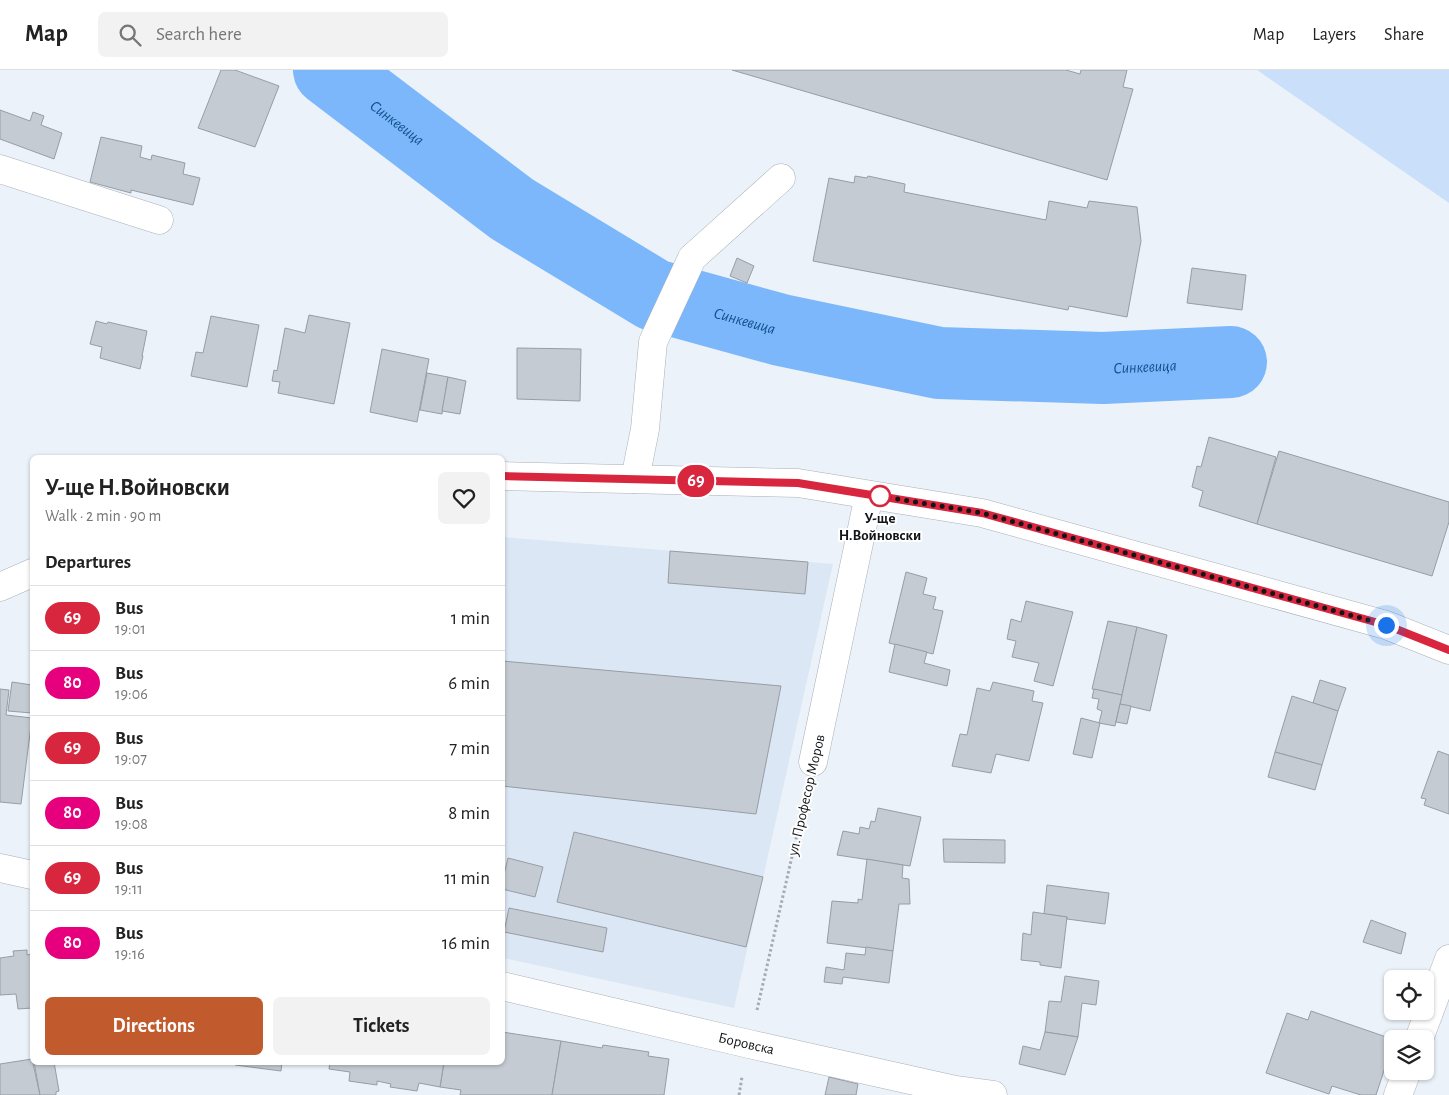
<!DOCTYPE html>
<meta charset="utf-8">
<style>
body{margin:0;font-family:"Alegreya Sans",sans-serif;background:#f2f2f2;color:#222;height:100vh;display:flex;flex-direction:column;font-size:19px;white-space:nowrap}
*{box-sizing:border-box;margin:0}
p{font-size:16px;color:#767676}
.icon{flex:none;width:28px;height:28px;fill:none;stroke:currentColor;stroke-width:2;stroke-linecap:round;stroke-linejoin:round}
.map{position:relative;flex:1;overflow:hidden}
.sheet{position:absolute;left:30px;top:385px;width:475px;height:610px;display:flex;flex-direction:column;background:#fff;border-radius:8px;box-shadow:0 1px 4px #0004}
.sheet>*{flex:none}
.badge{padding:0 10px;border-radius:16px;font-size:18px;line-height:32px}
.tools{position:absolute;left:1384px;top:900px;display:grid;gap:10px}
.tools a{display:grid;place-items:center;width:50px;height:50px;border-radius:8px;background:#fff;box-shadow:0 1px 4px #0004;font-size:25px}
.you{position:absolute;width:25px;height:25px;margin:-12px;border:4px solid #fff;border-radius:50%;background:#1a73e8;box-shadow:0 0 0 8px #1a73e833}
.map>.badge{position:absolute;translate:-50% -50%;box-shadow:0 0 0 2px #fff}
h2{padding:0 15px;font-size:19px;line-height:45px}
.round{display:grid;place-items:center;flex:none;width:52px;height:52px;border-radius:8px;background:#f2f2f2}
.overview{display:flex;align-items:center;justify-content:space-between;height:85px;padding:0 15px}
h1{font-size:24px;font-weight:700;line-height:38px}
.action{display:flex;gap:10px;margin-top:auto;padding:10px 15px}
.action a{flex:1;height:58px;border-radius:8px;background:#c15a2d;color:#fff;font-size:20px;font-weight:700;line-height:58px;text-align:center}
.action a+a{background:#f2f2f2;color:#222}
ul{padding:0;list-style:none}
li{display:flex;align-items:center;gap:15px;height:65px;padding:0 15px;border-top:1px solid #e0e0e0}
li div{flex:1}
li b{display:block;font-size:19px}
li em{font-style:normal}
li .badge{min-width:55px;font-weight:700;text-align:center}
header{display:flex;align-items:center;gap:30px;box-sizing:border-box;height:70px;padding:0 25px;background:#fff;border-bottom:1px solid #e0e0e0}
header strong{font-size:24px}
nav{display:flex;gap:28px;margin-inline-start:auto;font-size:18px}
.search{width:350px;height:45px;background:#f2f2f2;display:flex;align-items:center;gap:12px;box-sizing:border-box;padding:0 18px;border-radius:8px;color:#767676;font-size:19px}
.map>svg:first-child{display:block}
.built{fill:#dce7f5}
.green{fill:#cae0fa}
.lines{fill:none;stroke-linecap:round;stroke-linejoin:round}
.river{stroke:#7bb7fa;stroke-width:72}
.building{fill:#c5cbd2;stroke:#979da4}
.minor-casing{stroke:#aab0b7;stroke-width:29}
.path{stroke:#a5abb0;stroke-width:3;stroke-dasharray:2.5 2.5;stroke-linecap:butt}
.minor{stroke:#fff;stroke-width:28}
.line-casing{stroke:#fff;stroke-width:11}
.line{stroke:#d7263d;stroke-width:8}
.walk{stroke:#131518;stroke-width:5;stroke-dasharray:0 9}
.stop-dot{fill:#fff;stroke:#d7263d;stroke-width:2.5}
.labels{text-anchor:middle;stroke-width:4;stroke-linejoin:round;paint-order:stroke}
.stop-label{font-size:15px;font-weight:bold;fill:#131518;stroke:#fff}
.street-label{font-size:15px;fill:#131518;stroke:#fff}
.water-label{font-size:16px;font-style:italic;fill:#12508c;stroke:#fff}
</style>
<header>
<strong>Map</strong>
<div class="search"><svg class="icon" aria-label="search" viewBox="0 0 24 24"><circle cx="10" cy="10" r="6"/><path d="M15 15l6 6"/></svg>Search here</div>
<nav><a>Map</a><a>Layers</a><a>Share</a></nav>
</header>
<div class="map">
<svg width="1449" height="1025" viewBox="0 0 1449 1025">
<rect width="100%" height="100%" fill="#ebf2f9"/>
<!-- built -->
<path class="built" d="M502,467L833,494L734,938L503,888Z"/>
<!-- green -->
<path class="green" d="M1257,0H1449V133Z"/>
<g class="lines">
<!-- river -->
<path class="river" id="s1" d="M329,0L512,139L654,225L781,260L939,293L1103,298L1231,292"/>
</g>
<!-- building -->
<g class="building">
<path d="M221,0H235L279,16L255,77L198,58Z"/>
<path d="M732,0H1066L1080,4L1081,0H1127L1123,17L1133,19L1107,110Z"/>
<path d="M0,40L30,51L33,42L44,46L41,55L62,63L54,89L0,69Z"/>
<path d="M101,67L142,76L140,87L151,90L152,85L185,93L183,104L200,108L193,135L131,120V123L90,112Z"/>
<path d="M855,106L867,108L868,106L905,114L904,122L1046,150L1049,131L1087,138L1089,131L1137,137L1141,171L1127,247L1069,236L1068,240L813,191L829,108L854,113Z"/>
<path d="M737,188L754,196L747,213L730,206Z"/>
<path d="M1192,198L1246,205L1242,240L1187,233Z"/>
<path d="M309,245L350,253L334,334L278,323L280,312L272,311L274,300L277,301L285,258L305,263Z"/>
<path d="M211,246L259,255L247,317L191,306L196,282L203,283Z"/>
<path d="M96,251L107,254L108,252L147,261L142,286H143L140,299L100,288L102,277L90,274Z"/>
<path d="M517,278L581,279L580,331L517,329Z"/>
<path d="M382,279L429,289L417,352L370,342Z"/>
<path d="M427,303L448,307L442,344L420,340Z"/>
<path d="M448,307L466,311L460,344L442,341Z"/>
<path d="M1209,367L1276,387L1257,454L1199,436L1203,421L1192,417L1197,396L1201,397Z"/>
<path d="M1279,381L1449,432V452L1432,506L1257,454Z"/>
<path d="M670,481L808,492L805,524L668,513Z"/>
<path d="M906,502L927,508L923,524L936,527L933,539L943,541L933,584L889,573Z"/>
<path d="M1026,531L1073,542L1053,616L1034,611L1039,593L1012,587L1016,571L1007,569L1011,549L1021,552Z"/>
<path d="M1108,551L1137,557L1122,625L1092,619Z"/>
<path d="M1137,557L1167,565L1150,641L1120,634Z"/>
<path d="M895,574L927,582L924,593L950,600L947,616L889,602Z"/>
<path d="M502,591L781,616L756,744L502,716Z"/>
<path d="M1320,610L1346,618L1338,641L1313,633Z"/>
<path d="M12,612L32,615V643L8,641Z"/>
<path d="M993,612L1034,621L1032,631L1043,633L1029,691L996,684L991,703L952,696L960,664L967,665L977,618L990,621Z"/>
<path d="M0,619L9,620L6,645L32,648L21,734L0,732Z"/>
<path d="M1094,619L1122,625L1115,656L1099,653L1102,641L1097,639L1099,629L1092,628Z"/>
<path d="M1292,626L1338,641L1322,695L1275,682Z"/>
<path d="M1120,634L1131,636L1127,654L1116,652Z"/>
<path d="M1081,648L1100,653L1092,688L1073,684Z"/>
<path d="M1438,681L1449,685V744L1424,735L1426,729L1421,728Z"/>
<path d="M1275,682L1322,695L1315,720L1268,707Z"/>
<path d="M878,738L921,747L910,796L837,785L843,761L859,764L860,757L869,759L871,751L875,752Z"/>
<path d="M574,762L763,807L746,877L557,832Z"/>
<path d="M943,769L1005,770V793L944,792Z"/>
<path d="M508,788L543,797L535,827L502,819V812Z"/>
<path d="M867,789L903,795L902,808L909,809L910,834H899L893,881L827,873L832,831L858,833V829L862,830Z"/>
<path d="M1047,815L1109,823L1105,854L1067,849V847L1044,844Z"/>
<path d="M509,838L607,858L603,882L504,862Z"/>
<path d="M1033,842L1067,847L1061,898L1040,895V892L1021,890L1023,863L1031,865Z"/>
<path d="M1371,850L1406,863L1401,884L1363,872Z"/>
<path d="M866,877L893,881L889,913L843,907L842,914L824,912L826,897L844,900L846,883L865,885Z"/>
<path d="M27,880V885L32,884V938L18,939L16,924L0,925V888L14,886L13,881Z"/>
<path d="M1065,906L1099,911L1096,935L1082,933L1078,967L1045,962L1049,931L1061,932Z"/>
<path d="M1311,941L1392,969V976L1376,1025H1361L1332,1016L1329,1024L1266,1003L1287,943L1308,950Z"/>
<path d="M502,962L561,971L552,1025H460L461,1020L440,1017L444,992H502Z"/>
<path d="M1045,962L1078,967L1065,1005L1019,994L1023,976L1040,980Z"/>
<path d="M561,971L602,978L603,975L649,982L648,986L669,989L664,1025H552Z"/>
<path d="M32,989L40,1025H0V994Z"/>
<path d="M34,992H54L59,1021L56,1022V1025H40Z"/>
<path d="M235,992H282L281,1001L235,995Z"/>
<path d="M330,992H444L440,1017L419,1013L417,1021L390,1017L391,1014L377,1011V1015L349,1011L350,1002L329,999Z"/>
<path d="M829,1007L858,1014L856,1025H825Z"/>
</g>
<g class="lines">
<defs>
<g id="minor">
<path d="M0,99L159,150"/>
<path d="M502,406L798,413L982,443L1386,555L1449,580"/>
<path d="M635,409L645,359L653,272L692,188L781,108"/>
<path d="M0,517L32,503"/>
<path d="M813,692L869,425"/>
<path d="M0,798L32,805"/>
<path id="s2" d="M502,916L749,974L955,1020L993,1025"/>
<path d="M1419,969L1449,889"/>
<path d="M1398,1025L1407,1001"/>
</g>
</defs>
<!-- minor casing -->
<use href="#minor" class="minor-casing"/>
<!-- path -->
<g class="path">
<path d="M757,940L806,725"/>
<path d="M739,1025L742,1007"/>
</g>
<!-- minor -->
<use href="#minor" class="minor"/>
</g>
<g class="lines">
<defs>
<path id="line" d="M502,406L798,413L982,443L1386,555L1449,580"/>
</defs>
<!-- line casing -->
<use href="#line" class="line-casing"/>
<!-- line -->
<use href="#line" class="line"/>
<!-- walk -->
<path class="walk" d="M880,426L982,443L1386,555"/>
</g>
<!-- markers -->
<circle class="stop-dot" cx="880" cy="426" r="10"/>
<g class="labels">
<!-- stop labels -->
<g class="stop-label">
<text x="880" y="453">У-ще<tspan x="880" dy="17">Н.Войновски</tspan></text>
</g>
<!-- street labels -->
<g class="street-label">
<text transform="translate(806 725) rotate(-77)" y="5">ул. Професор Моров</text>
<text dy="5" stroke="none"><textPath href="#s2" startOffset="251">Боровска</textPath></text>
</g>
<!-- water labels -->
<g class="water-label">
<text dy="6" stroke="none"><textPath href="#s1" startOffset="86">Синкевица</textPath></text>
<text dy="6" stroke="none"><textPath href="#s1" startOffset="490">Синкевица</textPath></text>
<text dy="6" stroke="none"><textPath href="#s1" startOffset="895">Синкевица</textPath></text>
</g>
</g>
</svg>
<div class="tools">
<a><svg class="icon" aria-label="locate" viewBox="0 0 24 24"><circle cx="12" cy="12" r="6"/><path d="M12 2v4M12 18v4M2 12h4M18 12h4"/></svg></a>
<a><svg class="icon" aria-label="layers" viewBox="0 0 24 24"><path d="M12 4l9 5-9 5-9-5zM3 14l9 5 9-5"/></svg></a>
</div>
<div class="you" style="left:1386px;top:555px"></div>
<b class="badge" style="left:696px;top:411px;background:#d7263d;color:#fff">69</b>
<section class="sheet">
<div class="overview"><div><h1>У-ще Н.Войновски</h1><p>Walk · 2 min · 90 m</p></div><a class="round"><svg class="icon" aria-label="heart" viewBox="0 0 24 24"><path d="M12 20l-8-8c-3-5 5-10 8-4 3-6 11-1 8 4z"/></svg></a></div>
<h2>Departures</h2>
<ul>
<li><span class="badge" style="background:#d7263d;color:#fff">69</span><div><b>Bus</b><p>19:01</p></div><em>1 min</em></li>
<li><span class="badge" style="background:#e6007e;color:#fff">80</span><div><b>Bus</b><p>19:06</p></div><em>6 min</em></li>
<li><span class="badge" style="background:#d7263d;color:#fff">69</span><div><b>Bus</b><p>19:07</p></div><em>7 min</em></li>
<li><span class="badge" style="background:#e6007e;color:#fff">80</span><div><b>Bus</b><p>19:08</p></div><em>8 min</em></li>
<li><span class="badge" style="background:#d7263d;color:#fff">69</span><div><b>Bus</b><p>19:11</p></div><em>11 min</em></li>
<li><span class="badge" style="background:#e6007e;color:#fff">80</span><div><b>Bus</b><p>19:16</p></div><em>16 min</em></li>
</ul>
<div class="action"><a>Directions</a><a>Tickets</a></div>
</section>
</div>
